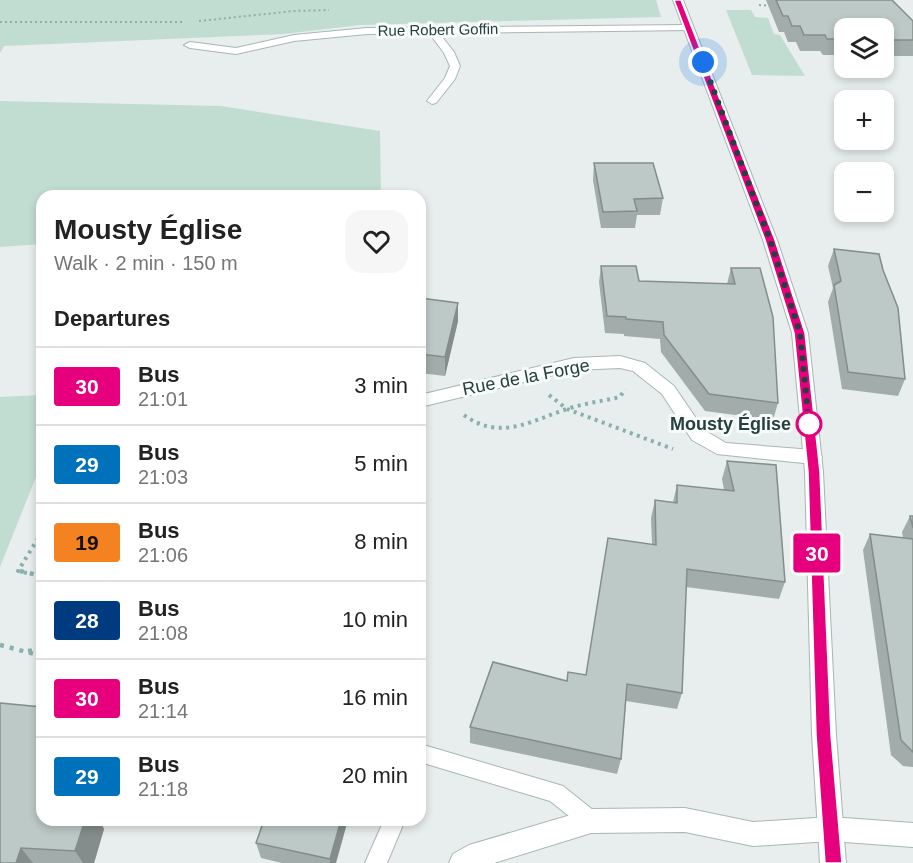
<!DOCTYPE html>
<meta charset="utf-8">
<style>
body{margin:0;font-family:Arial,sans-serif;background:#f6f6f6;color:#222;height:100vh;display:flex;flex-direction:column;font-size:22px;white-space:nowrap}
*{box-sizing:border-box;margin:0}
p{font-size:20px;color:#767676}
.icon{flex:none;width:33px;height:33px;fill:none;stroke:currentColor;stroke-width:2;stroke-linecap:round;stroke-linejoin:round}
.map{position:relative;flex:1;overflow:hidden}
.panel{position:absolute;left:36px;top:190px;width:390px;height:636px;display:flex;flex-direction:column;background:#fff;border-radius:18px;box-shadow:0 3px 9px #0003}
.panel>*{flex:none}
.badge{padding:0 12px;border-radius:4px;font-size:21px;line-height:39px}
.buttons{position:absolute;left:834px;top:18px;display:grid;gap:12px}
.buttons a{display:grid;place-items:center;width:60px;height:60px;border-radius:12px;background:#fff;box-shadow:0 3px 9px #0003;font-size:30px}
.you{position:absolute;width:30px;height:30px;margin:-15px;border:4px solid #fff;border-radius:50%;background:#1a73e8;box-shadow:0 0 0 9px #1a73e833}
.map>.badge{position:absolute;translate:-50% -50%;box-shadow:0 0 0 3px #fff}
h2{padding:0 18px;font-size:22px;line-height:54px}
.round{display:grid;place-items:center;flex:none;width:63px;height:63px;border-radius:18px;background:#f6f6f6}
.head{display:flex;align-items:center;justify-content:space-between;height:102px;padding:0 18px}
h1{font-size:28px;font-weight:600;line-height:45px}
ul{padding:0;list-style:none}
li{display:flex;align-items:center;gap:18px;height:78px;padding:0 18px;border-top:2px solid #e0e0e0}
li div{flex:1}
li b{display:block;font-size:22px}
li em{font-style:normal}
li .badge{min-width:66px;font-weight:700;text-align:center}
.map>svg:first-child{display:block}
.green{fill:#c1ddd1}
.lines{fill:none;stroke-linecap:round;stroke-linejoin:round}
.service-casing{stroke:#a9b6b5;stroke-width:2}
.minor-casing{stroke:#a9b6b5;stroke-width:2}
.tertiary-casing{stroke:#a9b6b5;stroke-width:2}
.secondary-casing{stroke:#a3b6b5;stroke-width:2}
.path-far2{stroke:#89afaf;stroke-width:2;stroke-dasharray:2 3;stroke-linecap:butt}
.path-far1{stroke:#89afaf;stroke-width:4;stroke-dasharray:3 4.5;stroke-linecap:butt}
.path{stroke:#89afaf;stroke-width:4.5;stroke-dasharray:4 6;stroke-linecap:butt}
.service{fill:#fff;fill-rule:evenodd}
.minor{fill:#fff;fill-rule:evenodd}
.tertiary{fill:#fff;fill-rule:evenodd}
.secondary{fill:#fff;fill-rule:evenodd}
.wall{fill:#a2adab}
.shaded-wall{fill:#848d8b}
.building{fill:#bcc9c7;stroke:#848d8b;stroke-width:1.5}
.line{fill:#e6007e;stroke:#fff;stroke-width:1.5}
.walk{stroke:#263f3f;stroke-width:6;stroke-dasharray:0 10.8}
.stop-dot{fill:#fff;stroke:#e6007e;stroke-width:3}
.labels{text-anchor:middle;stroke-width:6;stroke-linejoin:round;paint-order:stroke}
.far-street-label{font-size:15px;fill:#263f3f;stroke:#f7fbfa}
.street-label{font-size:18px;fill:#263f3f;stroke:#f7fbfa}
.stop-label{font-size:18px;font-weight:bold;fill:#263f3f;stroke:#f7fbfa;text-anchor:end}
</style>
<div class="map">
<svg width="913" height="863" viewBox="0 0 913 863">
<rect width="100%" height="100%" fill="#e7eeed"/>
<!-- green -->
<g class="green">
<path d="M0,0H656L661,17L360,25L284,34L4,46L0,53Z"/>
<path d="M726,10H751L755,17L768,18L774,34L780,35L805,76L752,75Z"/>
<path d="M0,101L221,106L380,131L381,196H42V244L0,247Z"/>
<path d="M42,395V462L0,567V397Z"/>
</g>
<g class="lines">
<defs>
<g id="service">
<path d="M429,28H435L454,52L460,66L455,79L436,103L432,104L427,101L445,78L450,66L444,53L427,30Z"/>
<path d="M420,744L563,786L598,814L601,821L598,828L591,831L584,828L550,801L420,762Z"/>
<path d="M384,820H405L387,863H365Z"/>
</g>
<g id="minor">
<path d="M688,25L692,26V30L367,34L294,41L236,54L190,48L184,45L190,42L236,48L294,35L367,28Z"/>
<path d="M620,356L645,363L674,386L704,430L726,443L813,450L820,452L822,457L820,462L813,464L717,454L692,440L662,394L633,371L620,368L574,370L420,407V395L574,358Z"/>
</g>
<path id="tertiary" d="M685,808L753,822L831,817L913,823V847L831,841L753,846L685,832L591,833L494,863H449L453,854L469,845L591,809Z"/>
<path id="secondary" d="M673,0H683L777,240L808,333L823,472L836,735L846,863H820L812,735L805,472L792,333L763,240Z"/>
</defs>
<!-- service casing -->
<use href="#service" class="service-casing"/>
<!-- minor casing -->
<use href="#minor" class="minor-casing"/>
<!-- tertiary casing -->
<use href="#tertiary" class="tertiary-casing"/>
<!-- secondary casing -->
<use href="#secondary" class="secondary-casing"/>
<!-- path-far2 -->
<g class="path-far2">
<path d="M759,5L773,6"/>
<path d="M199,21L294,11L329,10"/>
<path d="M0,22H185"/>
</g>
<!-- path-far1 -->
<g class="path-far1">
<path d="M549,395L567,409L673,449"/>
<path d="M464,415C501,442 532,420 570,408C586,403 603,401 620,397L625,389"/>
<path d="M27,573L18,571L42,532"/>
</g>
<!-- path -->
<g class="path">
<path d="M20,571L42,576"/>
<path d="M0,645L42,656"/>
<path d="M28,651L42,649"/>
</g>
<!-- service -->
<use href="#service" class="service"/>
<!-- minor -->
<use href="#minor" class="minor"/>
<!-- tertiary -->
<use href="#tertiary" class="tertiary"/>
<!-- secondary -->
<use href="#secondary" class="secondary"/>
</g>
<!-- wall -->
<g class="wall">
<path d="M766,0H892L913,21V56H884V28H844V55H823L820,51H800L796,42H788L784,32H779Z"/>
<path d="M594,163L663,198L660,215H637L635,228H601L593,180Z"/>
<path d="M834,249L905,379L898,396L842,389L828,302L833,288L828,266Z"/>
<path d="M601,266L639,281L727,284L731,268L778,403L773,420L705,411L661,352L660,339L624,336V334L605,333L599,282Z"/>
<path d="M420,298L458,321L445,376L420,373Z"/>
<path d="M727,461L785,582L779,599L686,587L682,693L677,709L626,701L621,759L617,774L470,743V727L567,681L586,674L652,544L651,518L655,500L673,502L677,485L724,490L722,479Z"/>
<path d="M910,516H913V767L903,766L891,755L863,550L870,534L903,538L902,532Z"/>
<path d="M42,820H99L104,829L94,863H0Z"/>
<path d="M264,820L336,863H282L261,858L256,843Z"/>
</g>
<!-- shaded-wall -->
<g class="shaded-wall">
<path d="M458,303V321L445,376V357Z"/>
<path d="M85,820H99L104,829L94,863H83L75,851Z"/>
<path d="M341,820H348L336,863H330V859Z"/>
<path d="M21,848L33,863H16Z"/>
</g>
<!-- building -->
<g class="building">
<path d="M776,0H892L913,21V40H884V28H844V39H827L825,35H804L800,26H792L788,16H783Z"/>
<path d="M594,163H653L663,198L634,199L637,211L603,212Z"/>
<path d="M834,249L879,254L883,270L898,308L905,379L848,372L834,285L841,281Z"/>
<path d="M601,266H636L639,281L735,284L731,268H760L773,317L778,403L709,394L664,335L663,322L626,319V317L607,316Z"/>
<path d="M420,298L458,303L445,357L420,354Z"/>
<path d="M727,461L776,465L785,582L687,569L682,693L627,684L621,759L470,727L493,662L567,681L568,672L586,675L608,538L656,545L655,500L677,503V485L734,491Z"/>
<path d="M910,516H913V528Z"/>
<path d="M870,534L913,539V752L901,740Z"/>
<path d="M0,703L42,707V820H85L75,851L21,848L16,863H0Z"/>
<path d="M264,820H341L330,859L256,843Z"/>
</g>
<!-- line -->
<path class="line" d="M674,0H681L775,240L805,333L820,472L831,735L842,863H825L816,735L808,472L794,333L765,240Z"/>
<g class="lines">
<!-- walk -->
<path class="walk" d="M703,62L770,240L800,333L810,434L809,424"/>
</g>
<!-- markers -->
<circle class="stop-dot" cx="809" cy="424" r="12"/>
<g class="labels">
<!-- far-street labels -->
<g class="far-street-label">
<text transform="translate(438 30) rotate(-1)" y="5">Rue Robert Goffin</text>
</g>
<!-- street labels -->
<g class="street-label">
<text transform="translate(526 377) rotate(-11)" y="6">Rue de la Forge</text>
</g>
<!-- stop labels -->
<g class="stop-label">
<text x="791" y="430">Mousty Église</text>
</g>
</g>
</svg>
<div class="buttons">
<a><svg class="icon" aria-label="layers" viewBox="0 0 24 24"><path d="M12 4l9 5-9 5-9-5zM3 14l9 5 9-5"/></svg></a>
<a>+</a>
<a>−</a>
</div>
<div class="you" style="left:703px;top:62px"></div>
<b class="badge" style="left:817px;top:553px;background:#e6007e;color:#fff">30</b>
<section class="panel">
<div class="head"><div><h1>Mousty Église</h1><p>Walk · 2 min · 150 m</p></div><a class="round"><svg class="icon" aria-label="heart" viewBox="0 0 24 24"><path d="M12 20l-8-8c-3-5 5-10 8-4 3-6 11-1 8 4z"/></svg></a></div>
<h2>Departures</h2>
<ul>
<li><span class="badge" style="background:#e6007e;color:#fff">30</span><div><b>Bus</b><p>21:01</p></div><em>3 min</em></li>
<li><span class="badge" style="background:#0072bc;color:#fff">29</span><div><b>Bus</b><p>21:03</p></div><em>5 min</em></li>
<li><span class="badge" style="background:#f58220;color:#111">19</span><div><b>Bus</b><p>21:06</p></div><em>8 min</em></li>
<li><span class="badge" style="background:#003b80;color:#fff">28</span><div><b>Bus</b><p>21:08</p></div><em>10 min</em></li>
<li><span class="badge" style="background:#e6007e;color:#fff">30</span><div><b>Bus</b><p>21:14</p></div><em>16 min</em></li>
<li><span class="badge" style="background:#0072bc;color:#fff">29</span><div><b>Bus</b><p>21:18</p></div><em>20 min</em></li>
</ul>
</section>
</div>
